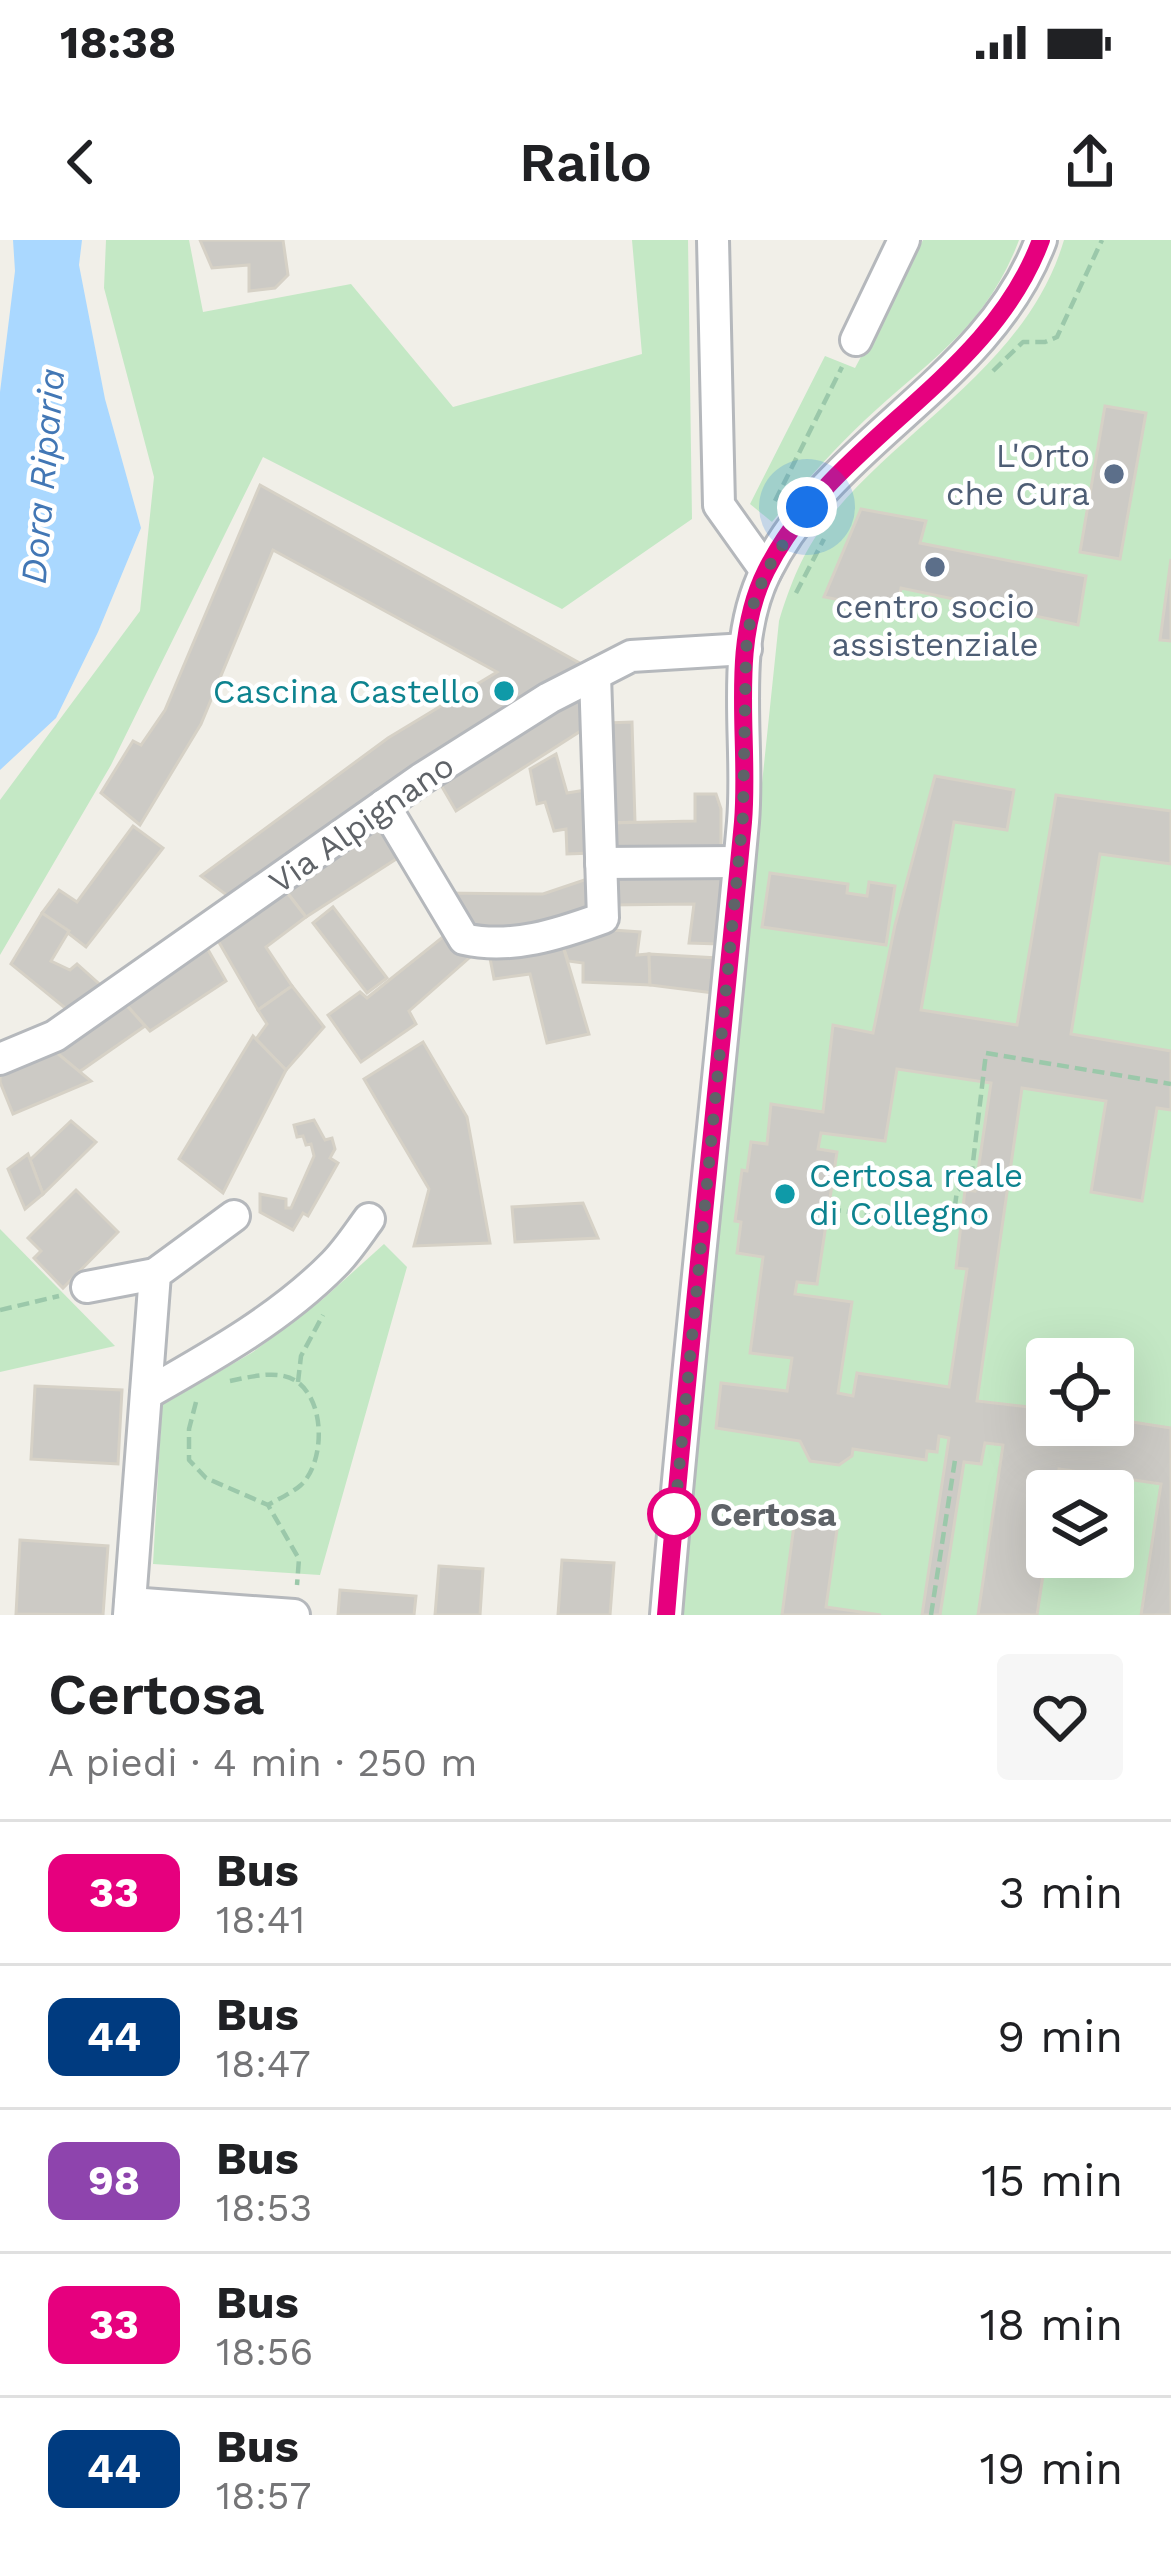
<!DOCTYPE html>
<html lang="it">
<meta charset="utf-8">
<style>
body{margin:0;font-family:"Work Sans",sans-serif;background:#f6f6f6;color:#202124;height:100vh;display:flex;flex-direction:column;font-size:45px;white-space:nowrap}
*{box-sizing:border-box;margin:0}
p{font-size:39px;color:#757577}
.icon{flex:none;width:66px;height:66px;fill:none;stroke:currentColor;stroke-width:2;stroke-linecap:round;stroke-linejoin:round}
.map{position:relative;height:1375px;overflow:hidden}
.details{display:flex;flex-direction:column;background:#fff;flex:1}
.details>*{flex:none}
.badge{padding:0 24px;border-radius:18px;font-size:42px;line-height:78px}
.tools{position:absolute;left:1026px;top:1098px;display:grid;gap:24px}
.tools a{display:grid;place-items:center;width:108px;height:108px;border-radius:12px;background:#fff;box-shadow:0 12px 48px #0002;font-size:60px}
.you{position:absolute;width:60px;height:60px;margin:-30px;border:9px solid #fff;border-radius:50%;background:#1a73e8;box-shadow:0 0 0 18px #1a73e833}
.map>.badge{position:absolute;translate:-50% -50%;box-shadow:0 0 0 6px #fff}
.round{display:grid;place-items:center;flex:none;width:126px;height:126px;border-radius:12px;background:#f6f6f6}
.summary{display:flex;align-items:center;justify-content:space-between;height:204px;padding:0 48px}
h1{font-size:57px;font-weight:600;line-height:90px}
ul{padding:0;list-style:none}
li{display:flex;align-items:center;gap:36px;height:144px;padding:0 48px;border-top:3px solid #e0e0e0}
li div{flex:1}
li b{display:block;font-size:45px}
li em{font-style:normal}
li .badge{min-width:132px;font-weight:700;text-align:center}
.status{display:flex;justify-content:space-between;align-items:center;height:84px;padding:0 60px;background:#fff;direction:ltr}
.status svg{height:33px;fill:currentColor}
header{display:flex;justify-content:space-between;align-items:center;height:156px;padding:0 48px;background:#fff;font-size:54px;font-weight:600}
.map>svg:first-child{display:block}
.green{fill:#c4e8c5;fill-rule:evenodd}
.water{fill:#aad8ff}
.building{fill:#cccac5;stroke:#d6d1c6;stroke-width:3;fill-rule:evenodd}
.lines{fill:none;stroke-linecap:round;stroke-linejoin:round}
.minor-casing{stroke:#b5b8bc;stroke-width:36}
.path{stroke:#9bc8aa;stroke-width:4.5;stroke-dasharray:12 6;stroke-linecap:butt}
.minor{stroke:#fff;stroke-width:30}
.line-casing{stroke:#fff;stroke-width:27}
.line{stroke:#e6007e;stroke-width:18}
.walk{stroke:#5f6368;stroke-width:12;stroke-dasharray:0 21.6}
.service-dot{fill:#5c6f8a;stroke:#fff;stroke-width:4.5}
.culture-dot{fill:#0f9aa8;stroke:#fff;stroke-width:4.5}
.stop-dot{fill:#fff;stroke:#e6007e;stroke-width:6}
.labels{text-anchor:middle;stroke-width:9;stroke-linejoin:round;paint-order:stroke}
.service-label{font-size:33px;fill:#4e5e75;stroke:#fff;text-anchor:end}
.culture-label{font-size:33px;fill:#0d838f;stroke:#fff;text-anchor:end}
.street-label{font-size:33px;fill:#5f6368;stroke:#fff}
.stop-label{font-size:33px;font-weight:bold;fill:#5f6368;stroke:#fff;text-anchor:start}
.water-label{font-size:36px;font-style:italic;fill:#4277b5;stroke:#fff}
</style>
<div class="status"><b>18:38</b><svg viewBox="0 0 49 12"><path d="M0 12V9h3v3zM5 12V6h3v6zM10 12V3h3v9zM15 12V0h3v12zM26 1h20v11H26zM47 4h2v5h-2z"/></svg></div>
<header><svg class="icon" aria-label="back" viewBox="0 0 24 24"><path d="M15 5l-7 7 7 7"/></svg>Railo<svg class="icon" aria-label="share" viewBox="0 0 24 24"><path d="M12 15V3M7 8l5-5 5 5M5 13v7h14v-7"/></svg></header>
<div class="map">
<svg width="1171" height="1375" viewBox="0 0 1171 1375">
<rect width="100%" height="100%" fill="#f1efe8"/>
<!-- green -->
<g class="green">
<path d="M106,0H189L203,72L351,44L453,167L642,114L632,0H688L692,279L562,369L263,217L111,525L0,715V560L140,371L154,237L104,48Z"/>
<path d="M923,0H1019C986,88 929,120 865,180C832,211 801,247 772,282L750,264L825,116L855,128Z"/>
<path d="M1064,0H1171V1375H682L727,878L779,381C790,345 803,311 827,281C903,185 1027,125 1064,0ZM1047,1119H1113V1185H1047ZM1047,1251H1113V1317H1047Z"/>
<path d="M0,989L115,1106L0,1132Z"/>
<path d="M384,1004L407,1027L320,1335L153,1324L162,1165L253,1112L323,1059Z"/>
</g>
<!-- water -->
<path class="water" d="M13,0H82L79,25L105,159L141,288L98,392L56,478L0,530V152L15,31Z"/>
<!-- building -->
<g class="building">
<path d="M200,0H283L288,35L275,48L249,51V25L212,28Z"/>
<path d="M1105,166L1146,173L1120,319L1080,312Z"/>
<path d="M260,245L583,425L236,662L201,636L388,498L497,432L273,310L201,484L140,585L101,553L133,501L141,505L165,470Z"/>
<path d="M861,269L926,281L920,303L1086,336L1078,385L901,348L897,371L824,357Z"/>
<path d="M1171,319V401L1160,400Z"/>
<path d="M579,450L590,485L456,571L438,540Z"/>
<path d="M632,482L635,582L610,583L607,483Z"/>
<path d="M556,514L567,553L592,549L593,613L567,614L566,589L554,591L545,562L537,564L530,529Z"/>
<path d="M935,536L1014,550L1007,590L954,582L921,770L1017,785L1056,555L1171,571V624L1100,614L1071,794L1171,811V870L1157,868L1142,961L1091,952L1106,861L1022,848L977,1161L1047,1169V1185H1113V1179L1171,1188V1375H1141L1161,1244L1059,1229L1056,1251H1047V1309L1037,1375H978L1003,1205L985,1203L981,1224L964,1222L940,1375H922L949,1198L939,1196L937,1212L927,1211L926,1220L853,1209L852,1216L839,1225L810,1221L800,1201L716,1188L721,1143L787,1151L792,1118L750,1113L763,1017L737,1013L741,982L735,981L742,930L747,931L751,902L767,904L771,864L823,872L833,785L873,793L895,685ZM897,829L991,843L975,951L965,950L956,1028L967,1029L949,1147L857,1133L853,1156L838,1153L852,1062L795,1054L797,1042L817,1044L837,912L818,909L821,893L885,901Z"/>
<path d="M695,554H716L721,569V606L709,617H611L610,583L695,581Z"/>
<path d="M380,576L404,614L306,677L282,646Z"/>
<path d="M133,586L163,608L86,707L42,673L59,650L77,662Z"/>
<path d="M607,629H723L719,704L689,703L694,664L608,665Z"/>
<path d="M770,633L848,644L847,653L867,656L869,642L895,646L886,705L762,687Z"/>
<path d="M593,637L594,673L513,696L467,691L443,653L543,654Z"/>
<path d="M282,646L306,677L266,707L292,746L258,770L213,692Z"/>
<path d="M333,667L387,738L367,753L313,683Z"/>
<path d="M42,673L69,691L51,721L70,730L77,724L106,750L70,772L11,724Z"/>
<path d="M599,689L640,692L637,715L649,714L650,745L583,742V723L568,721L562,703Z"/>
<path d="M449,692L470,717L409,771L416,784L361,822L328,775L360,752L367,758Z"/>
<path d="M203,701L226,741L150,791L121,759Z"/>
<path d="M562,703L589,794L547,803L530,734L494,739L489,713Z"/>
<path d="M649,714L717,718L714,753L650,745Z"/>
<path d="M292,746L324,787L286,830L256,799L267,784L258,770Z"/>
<path d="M121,759L145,786L79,832L51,808Z"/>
<path d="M253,796L286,830L223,953L179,919Z"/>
<path d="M423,802L467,877L490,1003L414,1006L429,949L364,839Z"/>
<path d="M51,808L91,841L13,874L0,842V829Z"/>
<path d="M314,880L325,900L332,898L335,909L330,918L338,923L308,976L303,973L293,990L260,972V954L286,959V968H291L314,916L311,904L306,905L303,896L297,897L294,885Z"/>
<path d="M71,881L96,902L43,954L30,920Z"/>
<path d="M28,914L43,954L25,969L8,929Z"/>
<path d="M76,950L118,992L63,1048L34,1018L41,1011L28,998Z"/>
<path d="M583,963L598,998L515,1002L512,967Z"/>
<path d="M35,1146L122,1150L118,1224L31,1219Z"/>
<path d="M795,1278L838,1283L826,1367L881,1375H782Z"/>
<path d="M20,1300L108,1306L103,1375L16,1374Z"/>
<path d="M562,1320L614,1323L610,1375H558Z"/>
<path d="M439,1326L483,1329L480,1375H435Z"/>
<path d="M340,1350L416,1356L414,1375H338Z"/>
</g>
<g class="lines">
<defs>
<g id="minor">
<path d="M713,0L719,265L766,331"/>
<path d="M856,100L904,0"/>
<path d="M384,565L464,699C511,710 559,694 603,678L595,435"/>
<path d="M601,623L738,622"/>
<path d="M0,819L55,796L421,539L549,458L631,416L746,409"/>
<path d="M87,1047L155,1034"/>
<path d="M146,1154C211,1117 281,1078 334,1024C347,1011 358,994 369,979"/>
<path d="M130,1363L294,1375"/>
<path d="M129,1375L155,1034L234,976"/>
<path d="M666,1375C688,1110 719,846 743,582C750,501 728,406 766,331C832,199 989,141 1041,0"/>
</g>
</defs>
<!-- minor casing -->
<use href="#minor" class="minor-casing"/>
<!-- path -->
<g class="path">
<path d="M993,131L1023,102H1045L1057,97L1102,0"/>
<path d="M775,261L842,127"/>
<path d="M796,353L824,299"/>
<path d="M829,969L952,987L957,951L971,939L986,813L1171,844"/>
<path d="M0,1070L59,1056"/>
<path d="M230,1141C250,1137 278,1129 296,1141C326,1161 325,1222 301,1245C292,1253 278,1259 268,1265"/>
<path d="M298,1142L301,1116L323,1075"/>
<path d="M196,1162L189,1189V1220L206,1238L268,1265L299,1319L297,1345"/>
<path d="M931,1375L955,1220"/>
</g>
<!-- minor -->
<use href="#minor" class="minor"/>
</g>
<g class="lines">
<defs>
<path id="line" d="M666,1375C688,1110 718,846 743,582C750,500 728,407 766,331C832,199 989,141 1041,0"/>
</defs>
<!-- line casing -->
<use href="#line" class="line-casing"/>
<!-- line -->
<use href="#line" class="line"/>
<!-- walk -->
<path class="walk" d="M674,1274V1281L743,576L746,409L752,368L766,331L807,267"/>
</g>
<!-- markers -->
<g class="service-dot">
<circle cx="1114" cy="234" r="12"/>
<circle cx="935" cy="327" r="12"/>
</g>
<g class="culture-dot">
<circle cx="504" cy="451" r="12"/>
<circle cx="785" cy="954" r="12"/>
</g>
<circle class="stop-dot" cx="674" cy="1274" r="24"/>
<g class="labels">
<!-- service labels -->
<g class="service-label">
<text x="1090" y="227">L'Orto<tspan x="1090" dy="38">che Cura</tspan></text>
<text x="935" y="378" text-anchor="middle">centro socio<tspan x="935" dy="38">assistenziale</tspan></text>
</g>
<!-- culture labels -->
<g class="culture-label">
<text x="480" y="463">Cascina Castello</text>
<text x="809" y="947" text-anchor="start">Certosa reale<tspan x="809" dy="38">di Collegno</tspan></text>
</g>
<!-- street labels -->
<g class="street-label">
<text transform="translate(361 583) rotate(-35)" y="12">Via Alpignano</text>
</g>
<!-- stop labels -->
<g class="stop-label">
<text x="710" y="1286">Certosa</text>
</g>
<!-- water labels -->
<g class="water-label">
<text transform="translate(42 236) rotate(-85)" y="13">Dora Riparia</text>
</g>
</g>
</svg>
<div class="tools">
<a><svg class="icon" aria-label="locate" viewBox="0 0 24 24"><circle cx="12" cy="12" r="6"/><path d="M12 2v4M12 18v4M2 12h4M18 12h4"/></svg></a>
<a><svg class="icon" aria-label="layers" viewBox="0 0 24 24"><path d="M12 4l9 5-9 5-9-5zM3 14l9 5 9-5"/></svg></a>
</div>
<div class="you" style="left:807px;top:267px"></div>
</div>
<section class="details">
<div class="summary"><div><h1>Certosa</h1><p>A piedi · 4 min · 250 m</p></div><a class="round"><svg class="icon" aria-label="heart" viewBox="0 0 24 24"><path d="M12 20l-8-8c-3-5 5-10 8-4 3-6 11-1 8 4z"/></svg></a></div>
<ul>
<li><span class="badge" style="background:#e6007e;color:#fff">33</span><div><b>Bus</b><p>18:41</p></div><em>3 min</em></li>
<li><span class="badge" style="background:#003b80;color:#fff">44</span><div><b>Bus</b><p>18:47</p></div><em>9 min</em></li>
<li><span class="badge" style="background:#8e44ad;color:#fff">98</span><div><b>Bus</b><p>18:53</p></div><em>15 min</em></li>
<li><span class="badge" style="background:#e6007e;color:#fff">33</span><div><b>Bus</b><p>18:56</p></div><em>18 min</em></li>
<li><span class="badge" style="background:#003b80;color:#fff">44</span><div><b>Bus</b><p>18:57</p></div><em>19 min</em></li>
</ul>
</section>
